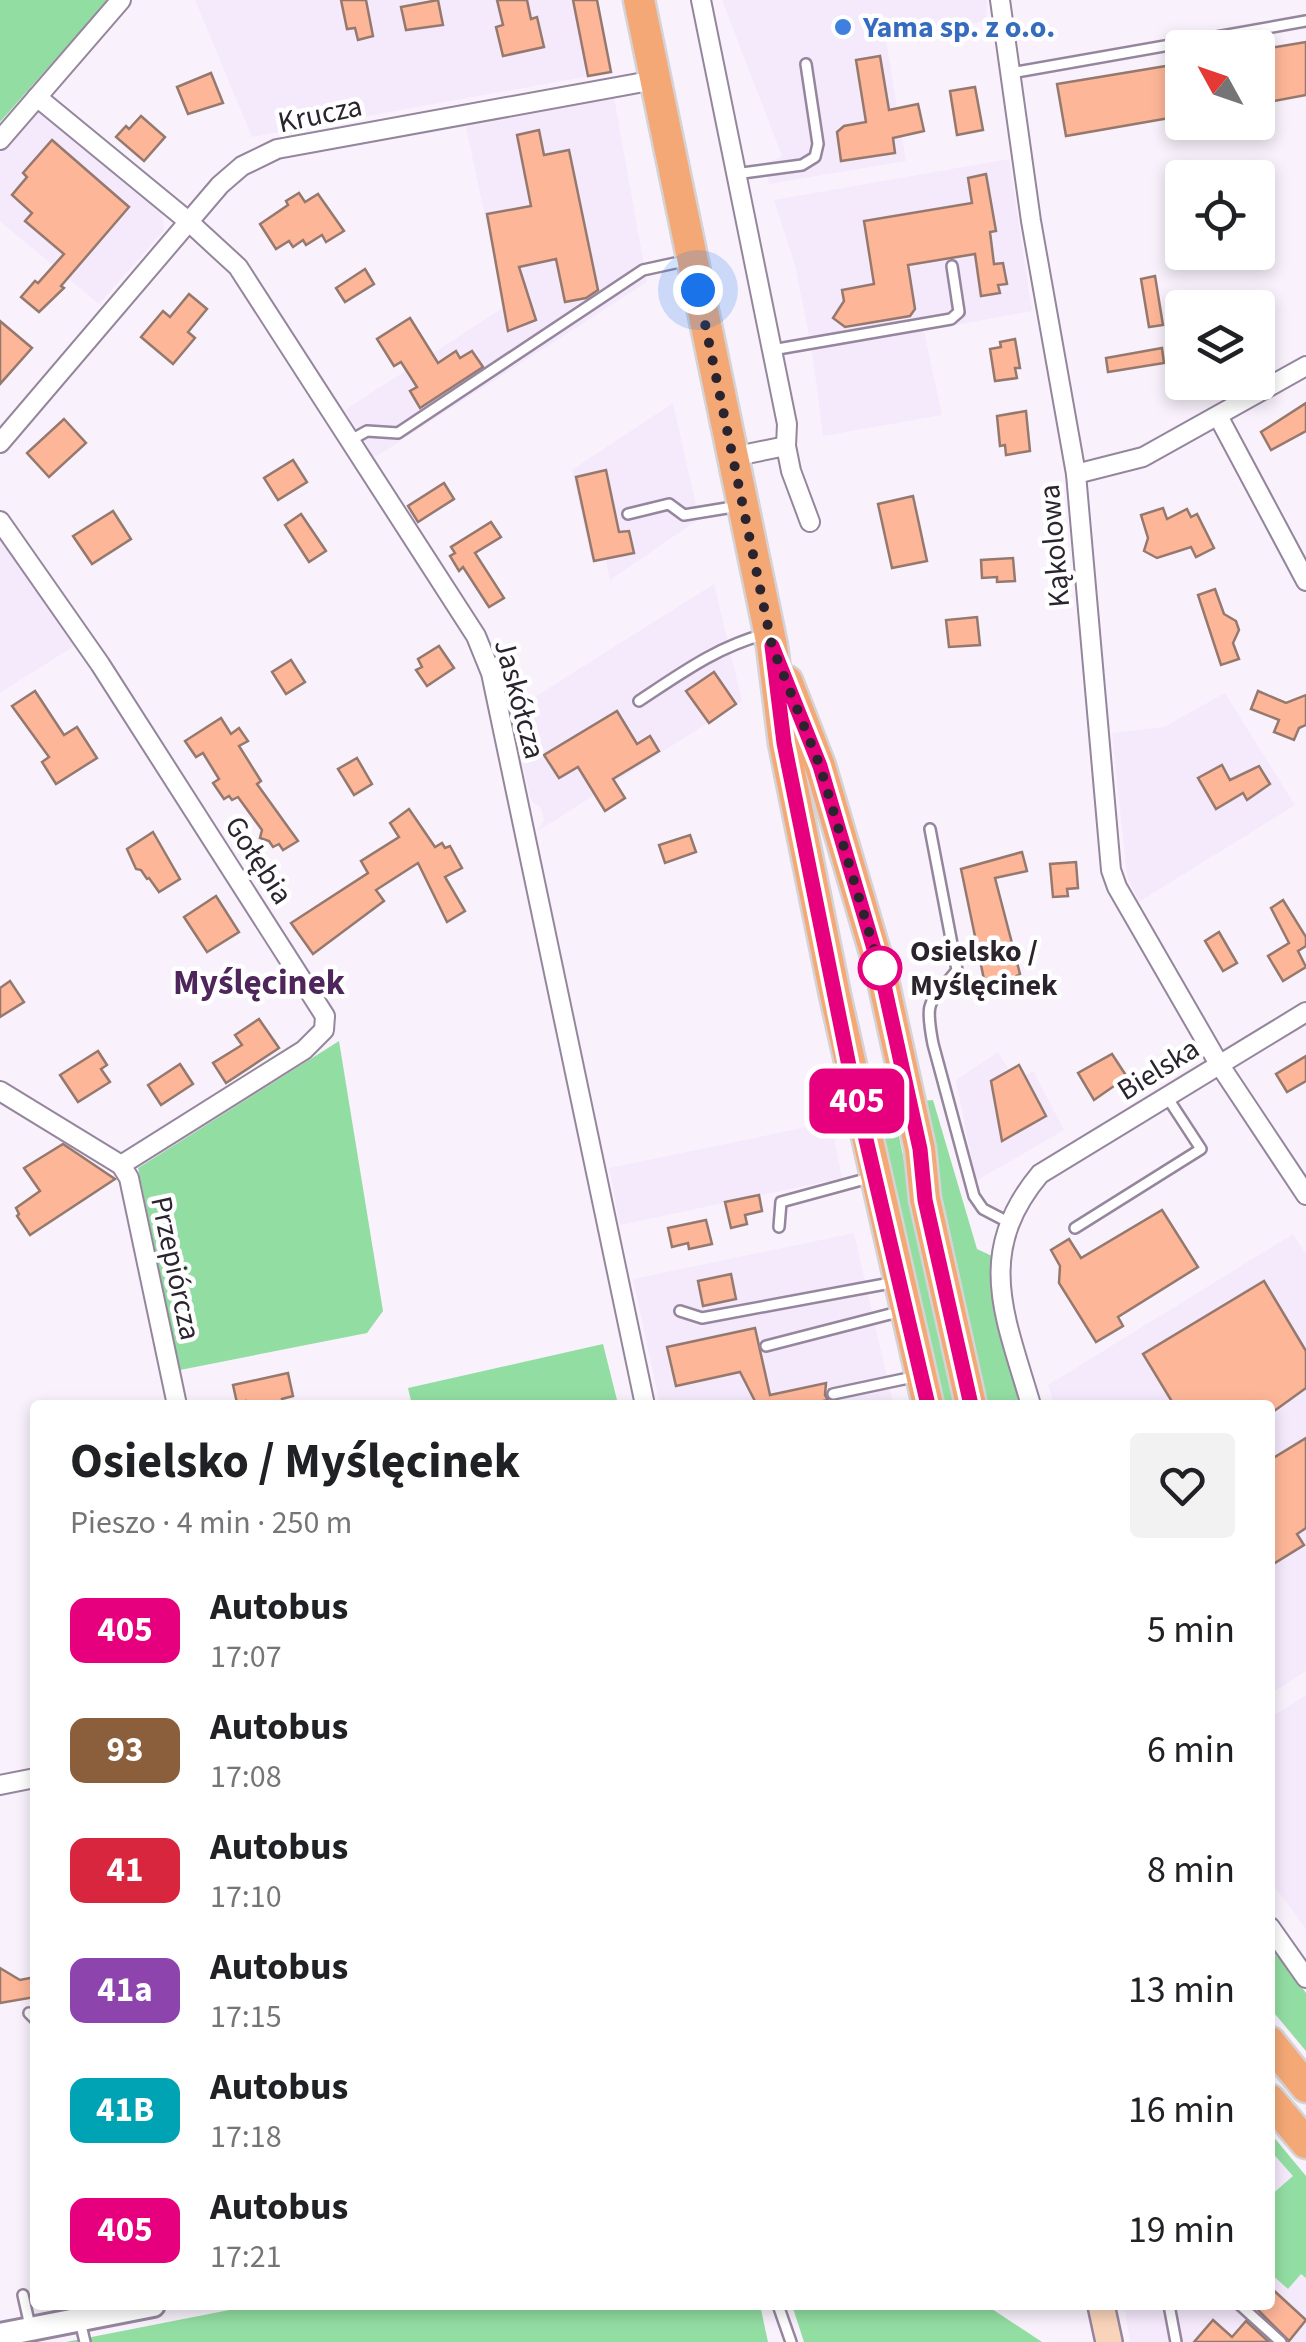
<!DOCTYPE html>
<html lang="pl">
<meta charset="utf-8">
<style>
body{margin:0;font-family:"Source Sans 3",sans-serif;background:#f2f2f2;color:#202124;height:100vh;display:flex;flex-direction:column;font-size:38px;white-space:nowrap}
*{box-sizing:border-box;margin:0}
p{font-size:32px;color:#757577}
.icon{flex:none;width:55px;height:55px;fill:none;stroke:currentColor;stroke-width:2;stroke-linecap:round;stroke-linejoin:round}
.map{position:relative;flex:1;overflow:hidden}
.drawer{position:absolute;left:30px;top:1400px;width:1245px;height:910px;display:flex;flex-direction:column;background:#fff;border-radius:10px;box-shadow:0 5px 15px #0003}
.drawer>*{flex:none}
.badge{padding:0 20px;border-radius:15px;font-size:35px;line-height:65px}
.needle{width:65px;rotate:310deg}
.controls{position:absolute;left:1165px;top:30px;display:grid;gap:20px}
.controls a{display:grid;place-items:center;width:110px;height:110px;border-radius:10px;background:#fff;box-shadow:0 5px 15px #0003;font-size:50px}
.you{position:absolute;width:50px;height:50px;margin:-25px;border:8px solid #fff;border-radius:50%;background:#1a73e8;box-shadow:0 0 0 15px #1a73e833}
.map>.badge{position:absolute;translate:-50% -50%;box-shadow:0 0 0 5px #fff}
.round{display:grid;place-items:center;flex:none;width:105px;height:105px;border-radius:10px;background:#f2f2f2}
.summary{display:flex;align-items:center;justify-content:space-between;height:170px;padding:0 40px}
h1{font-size:48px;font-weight:700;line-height:75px}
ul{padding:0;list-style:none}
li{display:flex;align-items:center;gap:30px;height:120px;padding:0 40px}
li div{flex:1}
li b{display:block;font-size:38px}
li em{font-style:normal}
li .badge{min-width:110px;font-weight:700;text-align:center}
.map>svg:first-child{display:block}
.built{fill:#f5e9fc}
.green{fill:#92dda2}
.building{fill:#feb698;stroke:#95796e;stroke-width:2.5}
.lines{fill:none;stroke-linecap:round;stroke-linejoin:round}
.service-casing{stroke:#95869e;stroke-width:14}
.minor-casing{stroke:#95869e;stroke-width:22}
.tertiary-casing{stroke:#95869e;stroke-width:28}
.secondary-casing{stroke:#95869e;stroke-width:30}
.primary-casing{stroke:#d5d3d5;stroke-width:35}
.service{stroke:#fff;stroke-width:9}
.minor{stroke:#fff;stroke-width:18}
.tertiary{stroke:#fff;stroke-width:22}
.secondary{stroke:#f9d4ba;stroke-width:25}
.primary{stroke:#f4a875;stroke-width:30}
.line-casing{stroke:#fff;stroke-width:22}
.line{stroke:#e6007e;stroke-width:15}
.walk{stroke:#2b242e;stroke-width:10;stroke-dasharray:0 18}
.shop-dot{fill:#3f7fe0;stroke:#fff;stroke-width:4}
.stop-dot{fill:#fff;stroke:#e6007e;stroke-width:5}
.labels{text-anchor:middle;stroke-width:9;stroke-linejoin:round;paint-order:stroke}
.shop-label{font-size:30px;font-weight:bold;fill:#366cbe;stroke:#fff;text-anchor:start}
.street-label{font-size:30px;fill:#2b242e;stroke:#fff}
.stop-label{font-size:30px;font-weight:bold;fill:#2b242e;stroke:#fff;text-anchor:start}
.quarter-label{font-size:35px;font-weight:bold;fill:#4f265c;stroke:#fff}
</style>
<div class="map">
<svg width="1306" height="2342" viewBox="0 0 1306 2342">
<rect width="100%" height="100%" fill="#f9f2fc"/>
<!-- built -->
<g class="built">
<path d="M195,0H597L611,72L252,137Z"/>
<path d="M722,0H987L986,21L886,39L906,161L769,184L765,164L782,156Z"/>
<path d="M614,97L647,282L374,458L345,410L504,307L466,127Z"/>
<path d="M40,108L162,213L164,230L99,304L0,221V154Z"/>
<path d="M1009,159L1032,311L924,331L942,415L823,436L812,351L795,265L774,200Z"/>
<path d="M673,403L699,519L610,580L605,557L591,559L572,470Z"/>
<path d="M0,537L74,646L0,693Z"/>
<path d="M714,584L742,701L538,831L544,820L541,808L531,800L511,712Z"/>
<path d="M1225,693L1295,805L1139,902L1127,876L1112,733L1164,727Z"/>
<path d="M998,1052L1016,1081L1033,1071L1064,1130L976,1181L956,1080Z"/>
<path d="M831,1122L842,1178L620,1225L609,1168Z"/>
<path d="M854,1233L893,1403L660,1405L633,1279Z"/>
<path d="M1293,1234L1306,1254V1671L1270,1694V1405H1054L1048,1385Z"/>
<path d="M1306,1695V1929L1270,1880V1718Z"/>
<path d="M1270,2150L1306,2188V2342H1130L1124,2305H1270Z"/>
</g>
<!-- green -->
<g class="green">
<path d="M0,0H108L0,122Z"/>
<path d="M339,1041L383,1311L367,1333L180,1370L138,1168Z"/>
<path d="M933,1100L977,1249L992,1256L1001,1327L1021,1405H988L921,1101Z"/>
<path d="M893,1107L954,1405H940L877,1111Z"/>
<path d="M603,1344L617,1400L595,1405H412L408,1388Z"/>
<path d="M1270,1945L1306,1993V2051L1270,2008L1274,1998L1270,1995Z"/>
<path d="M1272,2135L1306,2176V2278L1301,2274L1288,2289L1270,2273V2196L1293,2176L1270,2150Z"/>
<path d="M255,2305H760L768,2342H66Z"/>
<path d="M792,2305H986L1042,2342H804Z"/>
</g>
<!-- building -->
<g class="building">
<path d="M341,0H366L373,36L358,40L355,28L347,29Z"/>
<path d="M438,0L443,25L406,30L401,7Z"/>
<path d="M497,0H527L531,19L537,17L544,47L503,56L496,27L503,25Z"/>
<path d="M573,0H597L611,72L588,76Z"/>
<path d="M1306,42V95L1258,104V50Z"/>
<path d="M880,56L889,110L918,104L924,131L893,138L895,153L841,161L837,132L844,126L866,122L856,60Z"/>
<path d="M1172,65L1181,116L1066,136L1057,84Z"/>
<path d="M211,73L223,103L188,114L177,87Z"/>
<path d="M975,87L983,130L957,135L950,91Z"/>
<path d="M141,116L165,137L144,161L116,137L126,126L129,129Z"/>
<path d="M539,130L544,155L569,150L598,290L586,298L565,302L556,259L519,267L536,320L508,331L487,214L531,206L517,135Z"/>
<path d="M52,140L129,207L61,286L64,288L39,312L21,297L35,281L38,283L64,254L25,221L32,213L12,195L27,177L23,173Z"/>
<path d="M986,174L996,231L990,232L994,264L1003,263L1007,284L998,285L1000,293L981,296L975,254L908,265L915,309L910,316L845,327L833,318L844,301L842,290L874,284L864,221L972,203L968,178Z"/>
<path d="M299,193L305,202L318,194L344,231L326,242L322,235L306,245L303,240L293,247L289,241L276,249L260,224L288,205L286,201Z"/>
<path d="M365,269L374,284L345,302L336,288Z"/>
<path d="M1155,276L1163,325L1149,327L1141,279Z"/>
<path d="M189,294L207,309L188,332L195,338L173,364L141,337L163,311L170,317Z"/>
<path d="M410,318L438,363L456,351L460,358L472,351L483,367L420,408L410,391L417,387L401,362L394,366L377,339Z"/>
<path d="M0,321L32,348L0,384Z"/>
<path d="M1015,339L1020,368H1015L1017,378L995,381L990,349L1001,347L1000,342Z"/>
<path d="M1162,348L1164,363L1108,372L1106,358Z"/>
<path d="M1306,403V431L1271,450L1261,432Z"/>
<path d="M1026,411L1030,451L1006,455L1005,445L1000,446L997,416Z"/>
<path d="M64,419L86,443L49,477L27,453Z"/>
<path d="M293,460L307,482L278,500L264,478Z"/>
<path d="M606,470L619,532L629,531L634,553L594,561L576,477Z"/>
<path d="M444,483L454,499L418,522L408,506Z"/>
<path d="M913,496L927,561L892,568L878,504Z"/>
<path d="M1163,508L1167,519L1187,509L1191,517L1197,514L1214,548L1196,557L1191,547L1157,558L1144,551L1148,538L1141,515Z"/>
<path d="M113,511L131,539L92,564L73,536Z"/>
<path d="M301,514L326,551L309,562L285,525Z"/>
<path d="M491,522L501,537L475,553L504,598L489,607L463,567L459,571L450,556L455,553L451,547Z"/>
<path d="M1013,558L1015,581L997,582V577L982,578L981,560Z"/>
<path d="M1215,589L1224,614L1236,621L1239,630L1233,643L1239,659L1221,665L1198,595Z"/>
<path d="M977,617L980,645L949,647L946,620Z"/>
<path d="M439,646L454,668L427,686L416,670L422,667L418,659Z"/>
<path d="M291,660L305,682L286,694L272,672Z"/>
<path d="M714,672L736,704L709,723L686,691Z"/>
<path d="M35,691L64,735L77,727L97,758L56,784L42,762L49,757L12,706Z"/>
<path d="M1258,691L1286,703L1306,695V725L1299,728L1294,740L1274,732L1279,720L1251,709Z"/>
<path d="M617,711L637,744L650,736L659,751L613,779L625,798L605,811L578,767L559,778L544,755Z"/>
<path d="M221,718L231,734L239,728L248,741L239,746L261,781L257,784L298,841L283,850L279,844L273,847L269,841L260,838L262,830L238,797L232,800L229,796L224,799L213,783L219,779L203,753L196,757L185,741Z"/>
<path d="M357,758L372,784L354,795L338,769Z"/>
<path d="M1222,765L1230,780L1259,766L1270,784L1247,800L1243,793L1216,809L1198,778Z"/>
<path d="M409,809L435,847L442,843L445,848L450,846L462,868L445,877L465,911L447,922L418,863L376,890L384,901L313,954L291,923L368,873L361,861L399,837L390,823Z"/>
<path d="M153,832L180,879L159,892L149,878L147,879L141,870L136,869L127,849Z"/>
<path d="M690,835L696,852L665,863L659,845Z"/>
<path d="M1022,852L1027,871L995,878L1020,974L987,994L961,869Z"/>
<path d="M1076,862L1078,888L1067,889L1068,896L1053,897L1050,864Z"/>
<path d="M216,896L239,932L207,952L184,917Z"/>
<path d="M1283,900L1306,937V946L1298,951L1306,967L1283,981L1268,956L1289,943L1271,908Z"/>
<path d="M1219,932L1237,963L1223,971L1205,941Z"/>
<path d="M10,981L24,1002L0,1017V988Z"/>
<path d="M259,1019L279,1048L226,1083L213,1063L242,1045L235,1035Z"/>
<path d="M98,1051L107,1065L101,1069L110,1082L78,1102L60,1075Z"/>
<path d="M1112,1054L1127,1077L1094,1100L1078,1073Z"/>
<path d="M1306,1056V1081L1287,1092L1276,1074Z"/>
<path d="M180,1064L193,1084L161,1105L148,1085Z"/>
<path d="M1019,1065L1046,1116L1002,1141L991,1081Z"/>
<path d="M63,1144L115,1179L30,1235L17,1216L19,1214L16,1208L40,1191L24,1168Z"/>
<path d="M759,1195L762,1211L745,1215L747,1224L731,1228L725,1202Z"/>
<path d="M1162,1210L1198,1267L1118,1317L1123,1326L1096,1342L1059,1283L1060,1266L1051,1250L1069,1239L1081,1258Z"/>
<path d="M706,1220L712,1244L689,1249L688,1243L672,1247L668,1228Z"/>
<path d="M731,1274L736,1299L703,1306L698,1281Z"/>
<path d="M1264,1281L1306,1351V1388L1270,1414V1405H1174L1143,1354Z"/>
<path d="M755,1328L770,1395L826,1383L825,1395L828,1400L806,1405H757L740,1372L676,1386L667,1347Z"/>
<path d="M288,1373L293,1396L282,1399L283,1405H247L246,1401L237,1403L233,1385Z"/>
<path d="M1306,1438V1528L1297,1534L1304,1545L1270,1566V1460Z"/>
<path d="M0,1968L20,1980L35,1977V1997L0,2003Z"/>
<path d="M1270,2287L1306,2320L1289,2341L1257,2309L1261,2305H1270Z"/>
<path d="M1213,2320L1232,2337L1246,2321L1269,2342H1194Z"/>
</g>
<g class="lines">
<defs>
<g id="service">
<path d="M1011,73L1306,21"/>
<path d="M735,174L802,165L815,157L818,144L806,64"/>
<path d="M772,350L951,319L959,312L952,266"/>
<path d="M349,441L367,431L398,433L643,270L689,260"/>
<path d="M628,514L669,504L684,515L739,506"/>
<path d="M639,701C680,674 718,646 766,634"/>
<path d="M930,829L957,970C930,1004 924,997 933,1044L974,1196L983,1209L1008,1222"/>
<path d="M779,1227L781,1202L869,1178"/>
<path d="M1075,1228L1201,1149L1167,1097"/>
<path d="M680,1311L702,1318L896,1282"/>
<path d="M766,1346L902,1311"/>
<path d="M833,1394L918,1376"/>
<path d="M29,2013L35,2019"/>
<path d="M23,2295L30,2326"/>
<path d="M778,2305L791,2342"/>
<path d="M1169,2305L1176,2342"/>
<path d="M1240,2305L1281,2342"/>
<path d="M80,2321L85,2342"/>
</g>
<g id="minor">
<path d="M701,0L787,424L786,446L732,457"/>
<path d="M1000,0L1031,221L1076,474L1111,870L1117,887L1219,1064L1306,1195"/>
<path d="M37,97L188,221L238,267L476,636L491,673L645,1405"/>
<path d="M0,140L121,0"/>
<path d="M1218,416L1306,581"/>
<path d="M0,443L220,185L242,166L277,149L655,80"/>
<path d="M786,446L791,471L810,522"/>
<path d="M1076,474L1143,457L1306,366"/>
<path d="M0,521L100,664L325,1016L324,1030L304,1050L121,1165"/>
<path d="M0,1091L121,1165L129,1178L177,1405"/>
<path d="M1031,1405C1005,1316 974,1253 1040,1174L1306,1012"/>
<path d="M0,1785L35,1778"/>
<path d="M1270,1927L1306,1978"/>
</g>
<path id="tertiary" d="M0,2335L153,2305"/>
<path id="secondary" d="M1101,2305L1109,2342"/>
<g id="primary">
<path d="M639,0L772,646L784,743L835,995L928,1405"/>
<path d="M787,681L820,766L882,976L920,1149L925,1199L971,1405"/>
<path d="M1270,2042L1306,2087"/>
<path d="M1270,2100L1306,2143"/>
</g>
</defs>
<!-- service casing -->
<use href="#service" class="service-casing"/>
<!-- minor casing -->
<use href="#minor" class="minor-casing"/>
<!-- tertiary casing -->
<use href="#tertiary" class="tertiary-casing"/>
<!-- secondary casing -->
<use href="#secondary" class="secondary-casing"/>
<!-- primary casing -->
<use href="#primary" class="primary-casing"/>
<!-- service -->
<use href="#service" class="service"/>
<!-- minor -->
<use href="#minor" class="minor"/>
<!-- tertiary -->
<use href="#tertiary" class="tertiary"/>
<!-- secondary -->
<use href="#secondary" class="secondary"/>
<!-- primary -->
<use href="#primary" class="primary"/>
</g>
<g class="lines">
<defs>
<path id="line" d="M928,1405L850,1071L784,743L772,646L820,766L882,976L920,1149L925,1200L971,1405"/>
</defs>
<!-- line casing -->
<use href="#line" class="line-casing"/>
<!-- line -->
<use href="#line" class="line"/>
<!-- walk -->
<path class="walk" d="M698,290L772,646L820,766L882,976L880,968"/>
</g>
<!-- markers -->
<circle class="shop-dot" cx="843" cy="27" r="10"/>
<circle class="stop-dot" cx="880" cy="968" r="20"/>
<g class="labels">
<!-- shop labels -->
<g class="shop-label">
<text x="863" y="37">Yama sp. z o.o.</text>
</g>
<!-- street labels -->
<g class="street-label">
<text transform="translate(320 114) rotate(-12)" y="10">Krucza</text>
<text transform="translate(1054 546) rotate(-95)" y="10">Kąkolowa</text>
<text transform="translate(520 699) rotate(75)" y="10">Jaskółcza</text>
<text transform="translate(259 860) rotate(57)" y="10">Gołębia</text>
<text transform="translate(1158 1069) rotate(-32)" y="10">Bielska</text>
<text transform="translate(176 1268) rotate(78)" y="10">Przepiórcza</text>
</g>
<!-- stop labels -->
<g class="stop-label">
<text x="910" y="961">Osielsko /<tspan x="910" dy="34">Myślęcinek</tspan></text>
</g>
<!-- quarter labels -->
<g class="quarter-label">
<text x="259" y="994">Myślęcinek</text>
</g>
</g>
</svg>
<div class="controls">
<a><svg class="needle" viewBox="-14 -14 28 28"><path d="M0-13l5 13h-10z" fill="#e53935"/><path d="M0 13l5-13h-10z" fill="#757577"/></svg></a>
<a><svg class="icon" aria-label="locate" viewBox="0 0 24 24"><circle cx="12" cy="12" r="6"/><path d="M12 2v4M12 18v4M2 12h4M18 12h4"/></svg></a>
<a><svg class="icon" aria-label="layers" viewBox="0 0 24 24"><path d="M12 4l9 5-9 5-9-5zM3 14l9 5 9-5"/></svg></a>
</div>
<div class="you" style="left:698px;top:290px"></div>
<b class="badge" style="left:857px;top:1101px;background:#e6007e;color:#fff">405</b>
<section class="drawer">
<div class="summary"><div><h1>Osielsko / Myślęcinek</h1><p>Pieszo · 4 min · 250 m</p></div><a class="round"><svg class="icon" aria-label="heart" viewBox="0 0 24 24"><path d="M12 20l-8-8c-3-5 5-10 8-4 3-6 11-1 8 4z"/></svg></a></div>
<ul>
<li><span class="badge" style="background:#e6007e;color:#fff">405</span><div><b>Autobus</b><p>17:07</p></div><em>5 min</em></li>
<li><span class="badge" style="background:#8b5e3c;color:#fff">93</span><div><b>Autobus</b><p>17:08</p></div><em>6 min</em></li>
<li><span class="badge" style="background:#d7263d;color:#fff">41</span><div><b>Autobus</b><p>17:10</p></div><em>8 min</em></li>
<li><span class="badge" style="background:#8e44ad;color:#fff">41a</span><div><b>Autobus</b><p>17:15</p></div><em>13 min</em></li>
<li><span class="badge" style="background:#00a3b4;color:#fff">41B</span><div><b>Autobus</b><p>17:18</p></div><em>16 min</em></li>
<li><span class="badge" style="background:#e6007e;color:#fff">405</span><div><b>Autobus</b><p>17:21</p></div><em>19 min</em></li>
</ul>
</section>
</div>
